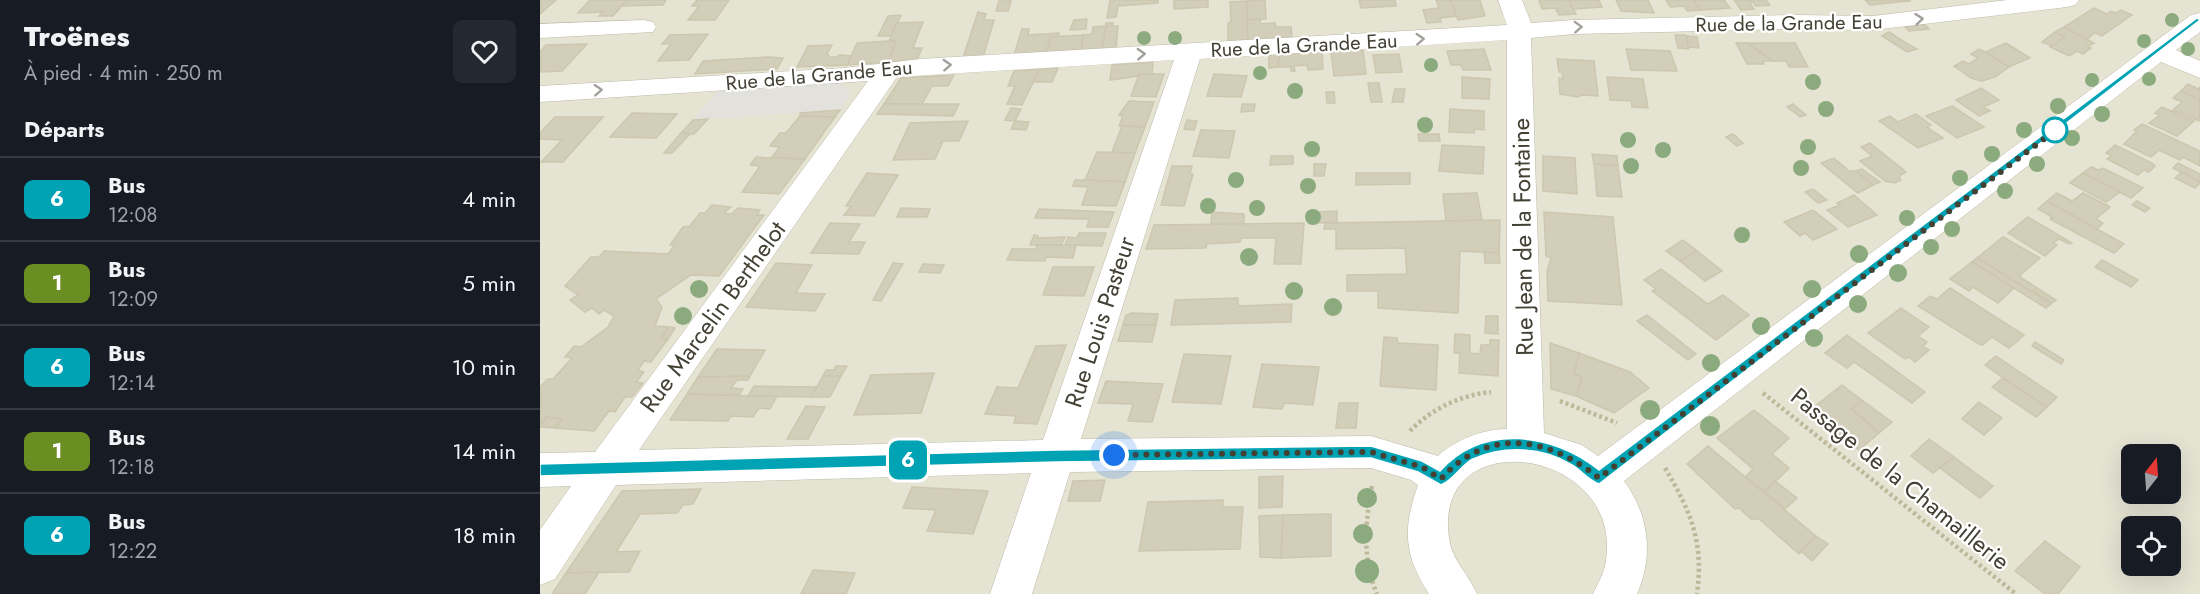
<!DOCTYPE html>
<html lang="fr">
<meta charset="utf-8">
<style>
body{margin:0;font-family:Jost,sans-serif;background:#242831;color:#f1f3f6;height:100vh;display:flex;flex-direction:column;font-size:22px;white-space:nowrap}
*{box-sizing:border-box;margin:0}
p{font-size:20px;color:#9ea1a6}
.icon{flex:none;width:33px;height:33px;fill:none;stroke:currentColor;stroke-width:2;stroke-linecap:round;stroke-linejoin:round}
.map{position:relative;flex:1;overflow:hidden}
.side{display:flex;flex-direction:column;background:#171b24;width:540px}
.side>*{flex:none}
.badge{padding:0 12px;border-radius:9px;font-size:21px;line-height:39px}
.needle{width:39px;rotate:17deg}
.controls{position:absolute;left:1581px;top:444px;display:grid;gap:12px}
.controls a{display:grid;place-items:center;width:60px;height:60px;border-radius:9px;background:#171b24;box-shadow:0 6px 24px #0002;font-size:30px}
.you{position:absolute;width:30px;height:30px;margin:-15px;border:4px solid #fff;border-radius:50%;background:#1a73e8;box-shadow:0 0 0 9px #1a73e833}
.map>.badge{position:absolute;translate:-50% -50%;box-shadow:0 0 0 3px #fff}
h2{padding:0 24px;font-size:22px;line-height:54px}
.round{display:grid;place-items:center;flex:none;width:63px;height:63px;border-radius:9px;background:#242831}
.headline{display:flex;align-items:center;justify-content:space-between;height:102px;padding:0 24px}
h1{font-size:28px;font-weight:800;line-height:45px}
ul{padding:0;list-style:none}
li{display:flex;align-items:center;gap:18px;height:84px;padding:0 24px;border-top:2px solid #363941}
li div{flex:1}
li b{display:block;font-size:22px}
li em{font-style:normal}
li .badge{min-width:66px;font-weight:700;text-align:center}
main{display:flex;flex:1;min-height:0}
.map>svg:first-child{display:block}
.residential{fill:#e5e3d2;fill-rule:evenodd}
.parking{fill:#e2e1dc}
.building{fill:#d2ceba;stroke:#ccc7ae;stroke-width:1.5}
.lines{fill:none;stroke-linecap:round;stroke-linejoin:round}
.minor-casing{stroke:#bcb9a7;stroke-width:1}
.path{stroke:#bdb899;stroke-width:4.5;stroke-dasharray:3 3;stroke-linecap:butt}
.minor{fill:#fff;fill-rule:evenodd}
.tree{fill:#8baa7e}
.oneway{stroke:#a1a09a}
.line{fill:#00a3b4;stroke:#fff;stroke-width:1.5}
.walk{stroke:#434034;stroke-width:6;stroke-dasharray:0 10.8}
.stop-dot{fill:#fff;stroke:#00a3b4;stroke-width:3}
.labels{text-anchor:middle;stroke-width:4.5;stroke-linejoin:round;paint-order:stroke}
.far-street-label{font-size:20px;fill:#434034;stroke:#fff}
.street-label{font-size:24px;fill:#434034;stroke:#fff}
</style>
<main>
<section class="side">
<div class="headline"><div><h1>Troënes</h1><p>À pied · 4 min · 250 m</p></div><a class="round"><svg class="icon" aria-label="heart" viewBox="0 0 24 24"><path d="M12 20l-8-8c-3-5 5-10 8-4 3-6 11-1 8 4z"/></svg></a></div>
<h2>Départs</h2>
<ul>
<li><span class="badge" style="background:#00a3b4;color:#fff">6</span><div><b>Bus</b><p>12:08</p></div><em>4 min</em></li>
<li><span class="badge" style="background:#6b8e23;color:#fff">1</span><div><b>Bus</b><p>12:09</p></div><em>5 min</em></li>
<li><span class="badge" style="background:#00a3b4;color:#fff">6</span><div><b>Bus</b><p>12:14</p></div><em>10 min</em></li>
<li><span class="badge" style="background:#6b8e23;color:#fff">1</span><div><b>Bus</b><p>12:18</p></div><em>14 min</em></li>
<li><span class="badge" style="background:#00a3b4;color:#fff">6</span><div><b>Bus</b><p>12:22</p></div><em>18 min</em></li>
</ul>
</section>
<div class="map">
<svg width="1660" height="594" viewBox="0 0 1660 594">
<rect width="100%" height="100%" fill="#f1f0e4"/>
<!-- residential -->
<path class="residential" d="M0,0H1660V594H0ZM1592,454H1630V494H1592ZM1592,526H1630V566H1592Z"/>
<!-- parking -->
<path class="parking" d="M300,82L312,93L300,110L153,120L179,90Z"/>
<!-- building -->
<g class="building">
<path d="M0,0H16L0,14Z"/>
<path d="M50,0H87L73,16H59L63,12L38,13Z"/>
<path d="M87,0H126L123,5L82,6Z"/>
<path d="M157,0H189L175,20H148L159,6H152Z"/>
<path d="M570,0H618V3L578,6L576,17L567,18Z"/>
<path d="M634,0H668V7L634,9Z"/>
<path d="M725,0L726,19L707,20V1Z"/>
<path d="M819,0H855L856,6L821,8Z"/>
<path d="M896,0H911L917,16L900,18L901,22L887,23L883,10L899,8Z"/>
<path d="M911,0H940L945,16L918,20Z"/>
<path d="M999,0H1029L1036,14L1019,15L1015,8L1002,9Z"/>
<path d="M1029,0H1059L1062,7L1033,9Z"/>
<path d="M1076,0H1108L1114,13L1081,11Z"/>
<path d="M1126,0H1154L1160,10L1147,11L1144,6L1130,7Z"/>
<path d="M1154,0H1184L1190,8L1160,10Z"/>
<path d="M1194,0H1226L1230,5L1216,6L1213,2H1209L1214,9L1201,10Z"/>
<path d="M1325,0H1369L1370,1L1330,5Z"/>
<path d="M459,1H471L468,11H456Z"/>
<path d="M707,1L708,40L688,41V23L691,22L690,2Z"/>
<path d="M1554,8L1567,14L1571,11L1576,13L1581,10L1592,15L1562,36L1555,33L1547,39L1524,27Z"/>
<path d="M438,12L446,14L444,20H454L443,57L423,58Z"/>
<path d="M361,15L351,36H338L348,16Z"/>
<path d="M547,19L546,29L530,30L534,20Z"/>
<path d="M720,19L721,24L735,23L736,27H751L752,37L708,40L707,20Z"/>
<path d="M383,22L373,48H382L377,60L348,62L356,41H349L357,23Z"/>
<path d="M566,23H573L572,26H578L576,48L562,49Z"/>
<path d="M1384,24L1389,29L1369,31L1365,27Z"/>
<path d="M566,26L562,49L541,50L543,35L552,34L553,27Z"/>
<path d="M1524,27L1554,43L1547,47L1551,48L1543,54L1537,51L1529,56L1510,47L1525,37L1515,32Z"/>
<path d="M482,29H489L488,35L519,33L518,37H511L506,53L474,55Z"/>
<path d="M1349,32L1366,43L1377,49L1367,52L1342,36Z"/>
<path d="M1515,32L1525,37L1512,46L1502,42Z"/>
<path d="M168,34L149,60L118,61L131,44H122L130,35Z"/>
<path d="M543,35L541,50L506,53L511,37Z"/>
<path d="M1135,35H1146L1149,49L1138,48Z"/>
<path d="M1147,36L1157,37L1159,48L1148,47Z"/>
<path d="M349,41H356L348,62L307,65L317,43Z"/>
<path d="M1196,43H1207L1233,61H1223L1224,64H1207Z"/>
<path d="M1207,43H1255L1268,67H1249L1246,61H1233Z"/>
<path d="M1466,43L1490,58L1469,67L1445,52Z"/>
<path d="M47,44L22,71L0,72V52L6,45Z"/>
<path d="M292,45L287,54L290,57H298L299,55L311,56L307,65L257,67L268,46Z"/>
<path d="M944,49L951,70H923L921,65H911L907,51Z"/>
<path d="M1086,49L1130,51L1137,71L1091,70Z"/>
<path d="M1439,49L1445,52L1469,67L1455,77L1442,81L1431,78L1414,66L1423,61L1429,64L1438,58L1431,54Z"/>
<path d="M823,50L826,74L794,76L791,52Z"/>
<path d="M782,52L783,69L768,70L767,65L754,66L755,71H751V67H737L740,54Z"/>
<path d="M740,54L737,67L729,68V55Z"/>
<path d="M859,54L862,72L836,73L833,55Z"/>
<path d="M228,57L243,58L237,69L155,74L163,61Z"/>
<path d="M1017,59L1054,61L1058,96L1042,95L1038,97L1020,94L1019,78L1023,79L1022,72H1019Z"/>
<path d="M613,62L612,74L570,80L572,65Z"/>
<path d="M518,68L512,82H493L500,69Z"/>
<path d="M500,69L482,105L467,104L475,86H468L474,71Z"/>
<path d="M599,74H624L616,97L591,96Z"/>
<path d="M674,74L707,76L701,97L667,96Z"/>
<path d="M414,75L408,86H392L382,104H344L361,78Z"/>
<path d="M922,77L950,79L949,99L922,98Z"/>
<path d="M1067,77L1103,79L1108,108L1092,107L1091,101L1070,100Z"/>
<path d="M828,83H839L842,102H831Z"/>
<path d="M1648,84L1658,89L1660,87V100L1641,91Z"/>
<path d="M1441,88L1459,100L1443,107L1450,111L1439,116L1416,100Z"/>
<path d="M855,89H865L863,102H852Z"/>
<path d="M1641,91L1660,100L1659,121L1633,110L1642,102L1633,98Z"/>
<path d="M786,92H794L795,103H787Z"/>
<path d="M589,101L614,102L605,127L579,126L583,116L579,115Z"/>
<path d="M344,104H419L413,116L337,114Z"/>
<path d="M702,104H715L714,111L701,112Z"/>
<path d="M1253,104L1266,115L1260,117L1247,107Z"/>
<path d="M1412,106L1444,127L1417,138L1386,116Z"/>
<path d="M1622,107L1654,121L1637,136L1609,123L1620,115L1615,113Z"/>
<path d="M471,108L481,109L475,121L465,120Z"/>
<path d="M910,109L944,111V130L935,129L934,133L909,132Z"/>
<path d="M300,110L295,117L260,116V113Z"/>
<path d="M92,113L137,114L116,138L70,137Z"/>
<path d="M1376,114L1391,125L1387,127L1403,138L1378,148L1339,121L1350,116L1358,122Z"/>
<path d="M260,116L295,117L265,159L231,158L240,147L230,146L240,133H246Z"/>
<path d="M15,117H63L23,162H1L22,140L0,139V133Z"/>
<path d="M168,119L154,134L141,133L153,120Z"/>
<path d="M647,120L657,121L654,130L644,129Z"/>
<path d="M428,121L419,141H403L395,159L353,160L370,123Z"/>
<path d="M475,121L489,122L486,130L471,129Z"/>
<path d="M1602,124L1660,151V166L1643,157L1640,160L1619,150L1611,157L1584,144L1597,131L1594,130Z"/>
<path d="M582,126L605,127L595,153L572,152Z"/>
<path d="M661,130L695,131L689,158L653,156Z"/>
<path d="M141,133L150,134L132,153H124Z"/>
<path d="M878,134H899L900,141H879Z"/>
<path d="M1193,134L1203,143L1197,146L1186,137Z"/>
<path d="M1330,143L1366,172L1359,176L1361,180L1354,183L1345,181L1320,161L1332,156L1321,147Z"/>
<path d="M902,145L944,147L943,174L899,171Z"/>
<path d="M1575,145L1612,163L1615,166L1609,172L1604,170L1598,175L1567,159L1572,156L1566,153Z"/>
<path d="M557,152L595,153L585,182L545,180Z"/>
<path d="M1052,154L1077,156L1078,166L1054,164Z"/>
<path d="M731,156H753V164L730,165Z"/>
<path d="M1003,156L1035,158L1037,194L1003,191Z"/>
<path d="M216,157L231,158L265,159L239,194L202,192L220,166L210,165Z"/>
<path d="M1294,158L1309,171H1316L1333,185L1318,193L1281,163Z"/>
<path d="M1638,163L1660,174V182L1633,168Z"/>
<path d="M774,164H786L784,176H774Z"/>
<path d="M1054,164L1078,166L1082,197L1057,196Z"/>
<path d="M632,166H652L650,174H653L644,206L621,205Z"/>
<path d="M1551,167L1559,170L1563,168L1603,188L1591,198L1543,173Z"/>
<path d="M1322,169L1340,182L1333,185L1316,171Z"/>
<path d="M1642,172L1660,182V183L1655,188L1635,178Z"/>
<path d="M327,173L358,175L334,216L304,215L311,206H306Z"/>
<path d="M816,173H870V184L816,185Z"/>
<path d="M1543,173L1580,192L1566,202L1530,183Z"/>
<path d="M535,180H545L585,182L576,206L542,205L548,187L533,186Z"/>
<path d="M1273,189L1287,200L1278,203L1265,192Z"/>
<path d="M937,193L942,220L906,221L903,194Z"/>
<path d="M1517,193L1532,201L1543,193L1570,207L1556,219L1563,223L1557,229L1507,201Z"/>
<path d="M1314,195L1337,215L1308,227L1287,210L1300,205L1297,203Z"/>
<path d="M1507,201L1557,229L1584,244L1574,253L1510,219L1512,217L1498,209Z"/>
<path d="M1597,201L1610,208L1605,212L1592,205Z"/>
<path d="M172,205L191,207L184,213L191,214L198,208L220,210L217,215H224L179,276L151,275L116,299L122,307L115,326L129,327L121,338L128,339L111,362L104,361L98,370L104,372L96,382L103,383L92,397H85L75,412L69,411L54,431L15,428L22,419L6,417L0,424V387L8,379H13L32,358L25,357L34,346L41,347L68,327L74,316L64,310L59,314L52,308L45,312L30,300L38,295L25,286L51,257H59L64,251L128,254L135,245H130L143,227L150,226L160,213H165Z"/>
<path d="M361,208L390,209L387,217H357Z"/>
<path d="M499,209L574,212L568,227H547L549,219L495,218Z"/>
<path d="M1273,210L1297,229L1273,240L1265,233L1260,236L1244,222Z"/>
<path d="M797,211V222L779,223L780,212Z"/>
<path d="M672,212L704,214V224L671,225Z"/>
<path d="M1004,212L1073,217L1082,305L1008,301L1007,272L1011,258L1006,256Z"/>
<path d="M1488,217L1532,243L1529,244L1519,239L1513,243L1517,245L1505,256L1468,233Z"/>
<path d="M960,220L959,253L920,251L918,313L838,308V291H807V275L867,274L865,248L796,249V229H784L785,223Z"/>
<path d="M290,223L320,224L309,242H325L319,254L271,253Z"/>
<path d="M764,223L761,264H734L736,238H701L700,242L667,244L666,248L606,249L614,225Z"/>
<path d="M539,233H566L562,246L525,245L528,237L537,238Z"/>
<path d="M494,235L498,236L497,238L525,237L521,245H490Z"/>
<path d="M1463,237L1500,258L1479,276L1497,288L1494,291L1511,304L1437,258Z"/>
<path d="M1143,240L1157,251L1140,261L1126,251Z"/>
<path d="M497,245H536L533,258L506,257L505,261L467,260L472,249H496Z"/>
<path d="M1157,251L1182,271L1165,281L1140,261Z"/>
<path d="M944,252L959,253L960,263H945Z"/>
<path d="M1437,258L1511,304L1506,308L1432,262Z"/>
<path d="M1562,260L1598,280L1591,287L1555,267Z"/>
<path d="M1432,262L1474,288L1458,303L1433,287L1429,291L1410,279Z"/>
<path d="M236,263L272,265L256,293L285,294L275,311L206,307Z"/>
<path d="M353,263L363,264L341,301L333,300Z"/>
<path d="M383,264L404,265L400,273L379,272Z"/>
<path d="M513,267H554L544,296L503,295Z"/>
<path d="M1121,269L1168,304L1183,295L1209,315L1176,340L1112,291L1116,289L1104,280Z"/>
<path d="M1410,288L1484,335L1469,348L1452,337L1443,345L1439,344L1378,306L1390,296L1397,299Z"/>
<path d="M1497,288L1516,300L1512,303L1494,291Z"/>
<path d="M698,298V306L752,304L751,322L631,325L635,300Z"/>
<path d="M1361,308L1389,327L1378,336L1387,342L1383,346L1389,350L1375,362L1369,357L1365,359L1328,333Z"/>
<path d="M592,313L618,314L616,325H583L586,315Z"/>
<path d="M1107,315L1156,354L1148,360L1097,321Z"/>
<path d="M946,316H958V334L945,333Z"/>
<path d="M583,325H616L612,342L578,341Z"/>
<path d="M129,327L135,328L128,339L121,338Z"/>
<path d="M915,334L930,335V353L940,354L941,345H950V340H959L958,376L919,373L920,353H914Z"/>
<path d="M1307,335L1385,392L1372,403L1314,362L1307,368L1285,353Z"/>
<path d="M844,337L857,338L858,343L898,345L896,390L840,386Z"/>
<path d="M1495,342L1524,360L1521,364L1492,346Z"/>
<path d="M1010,343L1039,353L1034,374L1042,377L1036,396L1011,389Z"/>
<path d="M526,345L497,424L474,423L476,416L445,414L457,387L478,388L496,346Z"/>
<path d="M177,349L225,350L210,376L158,377Z"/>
<path d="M1039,353L1090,372L1109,388L1074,413L1036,396L1042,377L1034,374Z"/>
<path d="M644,354L691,356L681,404L632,402Z"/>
<path d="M1456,356L1517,397L1507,407L1463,378L1445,365Z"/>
<path d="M722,364L779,367L773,405L744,403L742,409L713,407Z"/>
<path d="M296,366H307L301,376H283L286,370H294Z"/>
<path d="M394,373L381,413L314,415L331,375Z"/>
<path d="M210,376L208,380H197L191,388L203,389L199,395L147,394L158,377Z"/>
<path d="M283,376H301L290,397H271Z"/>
<path d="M1463,378L1507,407L1496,417L1452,387Z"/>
<path d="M566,381L623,384L612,422L588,421L593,404L558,403Z"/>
<path d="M1302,385L1323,401L1312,409L1339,433L1319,450L1269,411Z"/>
<path d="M214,386L276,387L271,397L208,396Z"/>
<path d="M147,394L208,396H237L230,409L219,408L213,417L191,416L188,421L130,420Z"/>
<path d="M1323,401L1352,422L1339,433L1312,409Z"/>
<path d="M1439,402L1462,418L1444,435L1422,419Z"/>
<path d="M799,403H818L816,428H796Z"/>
<path d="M266,406L285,407L268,439H247Z"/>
<path d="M1214,410L1249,438L1232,454L1249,468L1225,492L1206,476L1213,469L1177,438Z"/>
<path d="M6,417L22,419L15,428L0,427Z"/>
<path d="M1389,439L1414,457L1393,473L1371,456Z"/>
<path d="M1168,446L1276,536L1259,554L1219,519H1211L1199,508L1195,509L1147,464Z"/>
<path d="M1414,457L1453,486L1440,498L1400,468Z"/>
<path d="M743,476L742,507L719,508V477Z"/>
<path d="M565,480L560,501H528L533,481Z"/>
<path d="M1235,481L1257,498L1245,509L1225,492Z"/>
<path d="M372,487L448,491L433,534L387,531L396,510L363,508Z"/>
<path d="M161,489L153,504L143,505L137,513L100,514L76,552L100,551L89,572L26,573L82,491Z"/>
<path d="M683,500V507H703L700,549L599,551L608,502Z"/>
<path d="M791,514V556L741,558L743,515Z"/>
<path d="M743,515L741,558L720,557L719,516Z"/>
<path d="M1276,536L1288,544L1272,561L1261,551Z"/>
<path d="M1505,541L1540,567L1518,594H1505L1475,571Z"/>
<path d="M273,570L315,573L306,594H261Z"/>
<path d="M59,572L45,594H12L26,573Z"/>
</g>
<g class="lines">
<defs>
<g id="minor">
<path d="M958,0H982L991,23L1034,20L1254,15L1333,16L1467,0H1539L1535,5L1527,7L1333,30L1254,29L1034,34L991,38L1004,433L1042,445L1058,456L1651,15L1660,13V32L1636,50L1660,61V78L1621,62L1084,481C1109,515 1114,555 1097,594H1053C1058,583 1065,572 1066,560C1083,448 892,420 909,538C912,561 928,573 937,594H889C863,554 863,528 878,485L871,480L831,468L530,472L492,594H450L491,473L76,485L15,579L0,585V530L31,486L0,487V453L55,452L328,81L0,102V86L304,68L380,59L967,25ZM967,40V429C943,429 915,440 898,456L831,436L541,439L660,59ZM634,60L503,440L99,450L357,77Z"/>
<path d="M104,20L113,22L116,27L113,32L0,38V24Z"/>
</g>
</defs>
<!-- minor casing -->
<use href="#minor" class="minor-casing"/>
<!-- path -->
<g class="path">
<path d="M1223,393L1476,594"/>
<path d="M1020,401L1077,423"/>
<path d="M870,431C891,409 921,395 951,392"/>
<path d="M1125,468C1151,512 1164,542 1157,594"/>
<path d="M832,486C825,524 822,558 837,594"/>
</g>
<!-- minor -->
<use href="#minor" class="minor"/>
</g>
<!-- trees -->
<g class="tree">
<circle cx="1632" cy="20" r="7"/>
<circle cx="604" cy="38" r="7"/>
<circle cx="635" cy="38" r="7"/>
<circle cx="1604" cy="41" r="7"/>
<circle cx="1648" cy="49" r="7"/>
<circle cx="891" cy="65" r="7"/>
<circle cx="720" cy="73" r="7"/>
<circle cx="1609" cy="79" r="7"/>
<circle cx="1552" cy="80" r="7"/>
<circle cx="1273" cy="82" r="8"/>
<circle cx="755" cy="91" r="8"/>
<circle cx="1518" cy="106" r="8"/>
<circle cx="1286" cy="109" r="8"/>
<circle cx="1562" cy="114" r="8"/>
<circle cx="885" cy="125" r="8"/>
<circle cx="1484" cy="130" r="8"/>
<circle cx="1532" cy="138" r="8"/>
<circle cx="1088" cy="140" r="8"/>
<circle cx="1268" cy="147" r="8"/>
<circle cx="772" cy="149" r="8"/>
<circle cx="1123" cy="150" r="8"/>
<circle cx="1452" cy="154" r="8"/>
<circle cx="1497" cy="164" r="8"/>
<circle cx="1091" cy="166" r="8"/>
<circle cx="1261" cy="168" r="8"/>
<circle cx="1420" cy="178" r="8"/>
<circle cx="696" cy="180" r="8"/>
<circle cx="768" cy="186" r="8"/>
<circle cx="1465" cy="191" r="8"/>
<circle cx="668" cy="206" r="8"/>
<circle cx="717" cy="208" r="8"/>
<circle cx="773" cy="217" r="8"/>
<circle cx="1367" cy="218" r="8"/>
<circle cx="1412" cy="229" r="8"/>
<circle cx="1202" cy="235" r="8"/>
<circle cx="1391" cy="247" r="8"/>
<circle cx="1319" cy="254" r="9"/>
<circle cx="709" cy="257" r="9"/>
<circle cx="1358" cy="273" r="9"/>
<circle cx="159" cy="289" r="9"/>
<circle cx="1272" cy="289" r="9"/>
<circle cx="754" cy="291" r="9"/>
<circle cx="1318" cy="304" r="9"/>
<circle cx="793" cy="307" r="9"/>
<circle cx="143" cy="316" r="9"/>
<circle cx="1221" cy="326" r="9"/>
<circle cx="1274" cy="338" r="9"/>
<circle cx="1171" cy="363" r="9"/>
<circle cx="1110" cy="410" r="10"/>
<circle cx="1170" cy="426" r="10"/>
<circle cx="827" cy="498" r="10"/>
<circle cx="823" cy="534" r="10"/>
<circle cx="827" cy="571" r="12"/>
</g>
<!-- one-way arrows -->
<defs><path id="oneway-chevron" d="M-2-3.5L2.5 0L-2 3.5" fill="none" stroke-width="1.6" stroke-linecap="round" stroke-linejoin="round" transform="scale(1.5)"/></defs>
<g class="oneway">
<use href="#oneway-chevron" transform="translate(1379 19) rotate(-6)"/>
<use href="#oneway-chevron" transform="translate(1038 27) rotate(-2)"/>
<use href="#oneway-chevron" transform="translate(880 39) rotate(-3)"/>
<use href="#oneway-chevron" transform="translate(601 54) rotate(-3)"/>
<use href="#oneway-chevron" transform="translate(407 65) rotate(-3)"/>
<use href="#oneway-chevron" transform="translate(58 90) rotate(-3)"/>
</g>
<!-- line -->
<path class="line" d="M1657,18L1660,20L1059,484C1048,480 1042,471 1032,465C1003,447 965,445 933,459C921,465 914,480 901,485L878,472L831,458L517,462L0,476V464L517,450L831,446L882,461L900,471C943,423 1013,433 1059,470Z"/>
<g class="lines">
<!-- walk -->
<path class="walk" d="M574,455L831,452L882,467L901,479C948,426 1008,437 1059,478L1517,129L1515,130"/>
</g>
<!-- markers -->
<circle class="stop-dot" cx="1515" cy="130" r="12"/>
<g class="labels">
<!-- far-street labels -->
<g class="far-street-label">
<text transform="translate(1249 23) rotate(-1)" y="7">Rue de la Grande Eau</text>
<text transform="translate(764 45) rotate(-3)" y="7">Rue de la Grande Eau</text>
<text transform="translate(279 75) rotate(-5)" y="7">Rue de la Grande Eau</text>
</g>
<!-- street labels -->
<g class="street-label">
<text transform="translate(983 237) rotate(-91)" y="8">Rue Jean de la Fontaine</text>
<text transform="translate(173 317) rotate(-54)" y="8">Rue Marcelin Berthelot</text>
<text transform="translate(560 322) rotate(-72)" y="8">Rue Louis Pasteur</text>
<text transform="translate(1360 479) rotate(39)" y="8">Passage de la Chamaillerie</text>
</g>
</g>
</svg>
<div class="controls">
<a><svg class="needle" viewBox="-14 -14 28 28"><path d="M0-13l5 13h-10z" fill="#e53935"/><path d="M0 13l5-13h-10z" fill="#9ea1a6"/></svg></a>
<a><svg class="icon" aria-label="locate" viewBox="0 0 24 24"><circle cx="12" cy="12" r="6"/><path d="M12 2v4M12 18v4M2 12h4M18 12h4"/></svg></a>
</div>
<div class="you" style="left:574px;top:455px"></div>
<b class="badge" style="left:368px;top:460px;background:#00a3b4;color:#fff">6</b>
</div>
</main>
